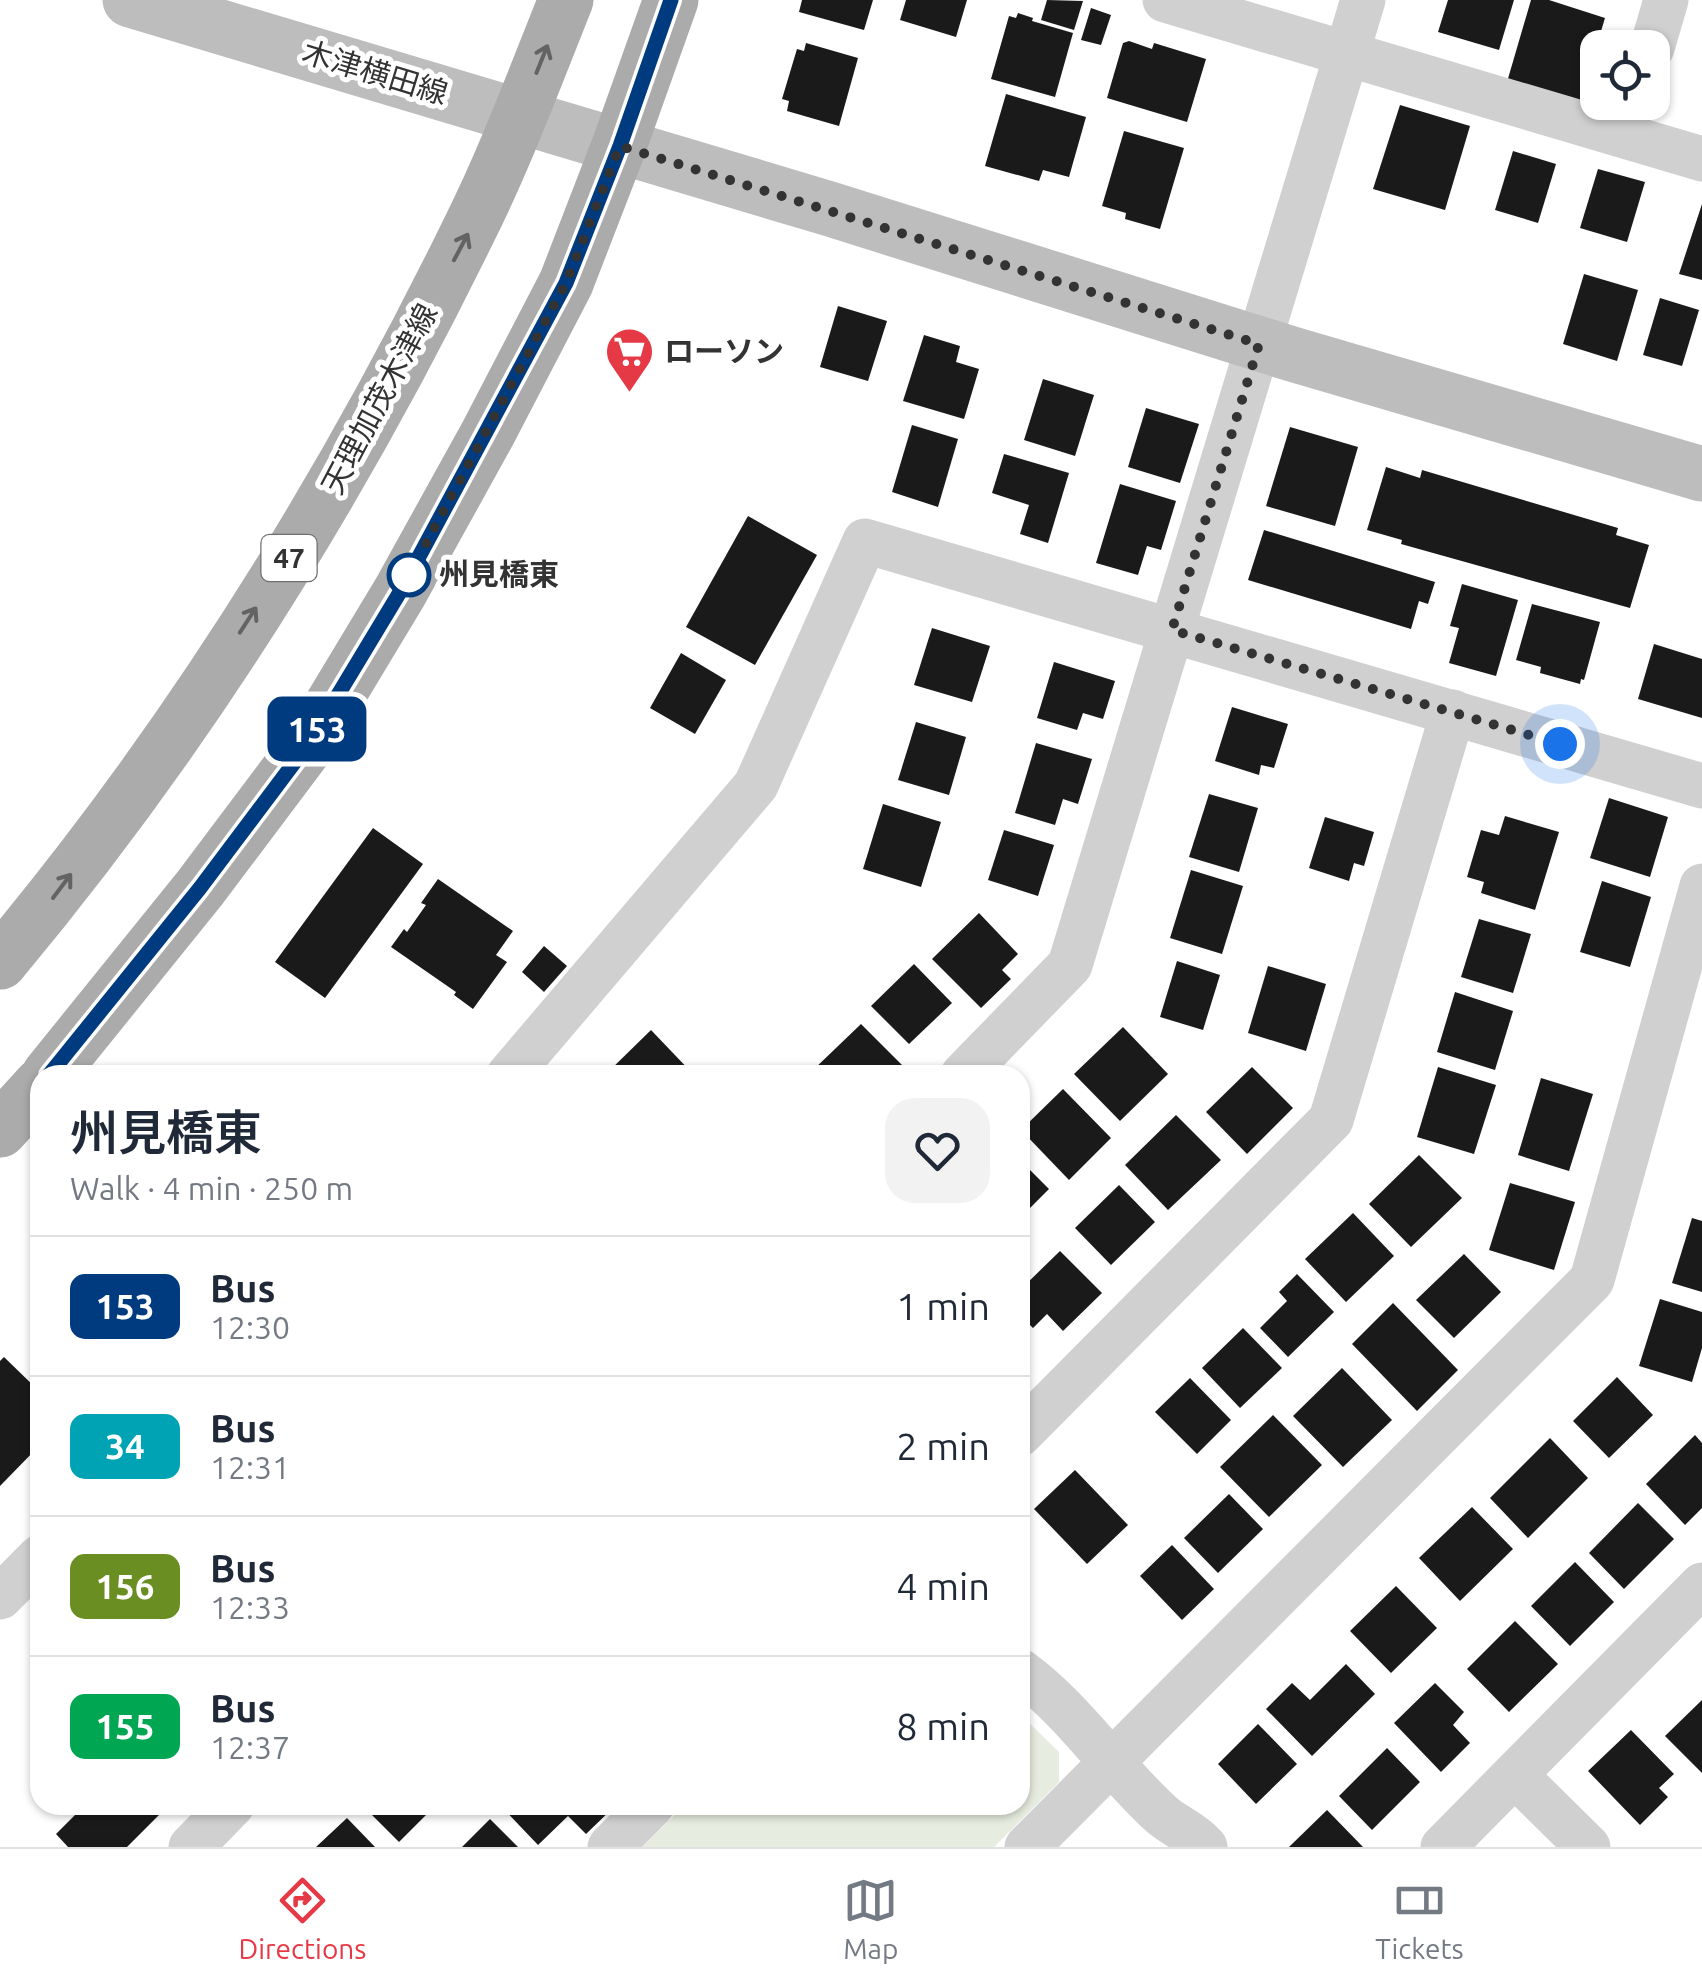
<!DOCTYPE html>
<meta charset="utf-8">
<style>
body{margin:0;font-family:Ubuntu,"Noto Sans JP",sans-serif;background:#f2f2f3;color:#1f2937;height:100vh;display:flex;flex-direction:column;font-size:38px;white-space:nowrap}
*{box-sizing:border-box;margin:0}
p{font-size:32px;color:#747a83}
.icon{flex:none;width:55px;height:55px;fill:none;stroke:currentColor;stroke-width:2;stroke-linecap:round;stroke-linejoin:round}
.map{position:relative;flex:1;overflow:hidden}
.sheet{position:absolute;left:30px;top:1065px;width:1000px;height:750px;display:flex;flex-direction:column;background:#fff;border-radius:30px;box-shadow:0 2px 8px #0004}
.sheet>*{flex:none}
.badge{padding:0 20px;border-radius:15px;font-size:35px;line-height:65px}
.fabs{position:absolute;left:1580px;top:30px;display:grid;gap:20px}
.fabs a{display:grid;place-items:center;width:90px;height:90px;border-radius:20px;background:#fff;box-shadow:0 2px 8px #0004;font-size:50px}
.you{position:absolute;width:50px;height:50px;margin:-25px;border:8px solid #fff;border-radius:50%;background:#1a73e8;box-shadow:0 0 0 15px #1a73e833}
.map>.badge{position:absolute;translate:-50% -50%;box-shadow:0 0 0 5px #fff}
.round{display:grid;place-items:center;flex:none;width:105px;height:105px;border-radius:30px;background:#f2f2f3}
.headline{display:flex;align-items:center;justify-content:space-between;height:170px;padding:0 40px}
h1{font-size:48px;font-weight:600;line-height:75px}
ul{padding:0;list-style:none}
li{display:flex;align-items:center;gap:30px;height:140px;padding:0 40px;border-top:2px solid #e0e1e3}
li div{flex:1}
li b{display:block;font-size:38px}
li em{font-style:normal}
li .badge{min-width:110px;font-weight:700;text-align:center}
.tabs{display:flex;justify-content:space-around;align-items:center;height:140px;border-top:2px solid #e0e1e3;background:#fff;font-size:28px;color:#747a83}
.tabs a{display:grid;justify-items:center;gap:5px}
.tabs .selected{color:#e63946}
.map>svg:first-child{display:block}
.green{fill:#e6ecdf}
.building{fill:#1a1a1a}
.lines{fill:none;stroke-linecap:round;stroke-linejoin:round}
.street{stroke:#d0d0d0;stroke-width:45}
.secondary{stroke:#bdbdbd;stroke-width:55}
.primary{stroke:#ababab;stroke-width:55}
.oneway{stroke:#636363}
.line-casing{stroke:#fff;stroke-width:22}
.line{stroke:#003b80;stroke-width:15}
.walk{stroke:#333;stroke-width:10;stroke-dasharray:0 18}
.stop-dot{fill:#fff;stroke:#003b80;stroke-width:5}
.labels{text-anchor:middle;stroke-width:10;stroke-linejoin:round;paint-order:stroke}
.shield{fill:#fff;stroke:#707070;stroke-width:2.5}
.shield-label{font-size:28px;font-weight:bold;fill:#333}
.street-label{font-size:30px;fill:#333;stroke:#fff}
.poi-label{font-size:30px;font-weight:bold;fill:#333;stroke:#fff;text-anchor:start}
.stop-label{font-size:30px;font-weight:bold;fill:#333;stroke:#fff;text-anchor:start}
</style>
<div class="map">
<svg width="1702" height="1847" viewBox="0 0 1702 1847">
<rect width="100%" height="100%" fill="#fff"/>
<!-- green -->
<path class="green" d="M1020,1714L1059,1752V1782L994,1847H642L685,1805H1020Z"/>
<!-- building -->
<g class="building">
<path d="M802,0H873L864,30L799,12Z"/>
<path d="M906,0H967L956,37L900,20Z"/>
<path d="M1047,0L1083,1L1074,30L1041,20Z"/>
<path d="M1448,0H1514L1499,50L1438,32Z"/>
<path d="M1531,0H1549L1605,18L1579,104L1507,82Z"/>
<path d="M1091,8L1111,15L1101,45L1081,40Z"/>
<path d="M1018,13L1033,18L1032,21L1073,33L1055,97L991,79L1009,16L1016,18Z"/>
<path d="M1129,41L1152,49L1154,43L1206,59L1187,122L1107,98L1123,43Z"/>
<path d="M806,43L858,58L839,126L787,111L789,101L782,99L797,49L804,51Z"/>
<path d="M1006,94L1086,117L1069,177L1043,170L1039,181L985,166Z"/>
<path d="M1400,105L1470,126L1445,210L1373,189Z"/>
<path d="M1124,131L1184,148L1160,229L1125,219L1126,213L1102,206Z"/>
<path d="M1513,151L1556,164L1538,223L1495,210Z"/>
<path d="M1598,169L1645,182L1627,242L1580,228Z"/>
<path d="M1702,204V280L1679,274Z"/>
<path d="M1584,274L1638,290L1617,361L1563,344Z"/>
<path d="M1660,298L1699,310L1682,366L1643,355Z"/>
<path d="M838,306L887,321L868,381L820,367Z"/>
<path d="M924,335L960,346L956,362L979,369L964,419L903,401Z"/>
<path d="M1043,379L1094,395L1075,456L1024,440Z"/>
<path d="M1146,408L1199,424L1180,483L1128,467Z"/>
<path d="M912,425L958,439L938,507L892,492Z"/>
<path d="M1290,427L1358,447L1335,526L1266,506Z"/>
<path d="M1004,454L1069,473L1048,543L1020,534L1029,505L992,493Z"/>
<path d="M1386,467L1420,478L1422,470L1618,528L1616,535L1649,545L1630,608L1401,544L1402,540L1367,530Z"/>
<path d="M1120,484L1176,501L1161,550L1147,546L1138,575L1096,563Z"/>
<path d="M748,516L817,555L755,665L686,627Z"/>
<path d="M1264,530L1435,582L1428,604L1419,601L1411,629L1248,580Z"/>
<path d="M1462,584L1518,600L1496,676L1449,663L1459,628L1450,626Z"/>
<path d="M1532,604L1600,622L1584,680L1581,679L1580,684L1540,673L1541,667L1516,660Z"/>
<path d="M932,628L990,646L972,702L914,685Z"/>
<path d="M1654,644L1702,659V718L1638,699Z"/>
<path d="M681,653L726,680L695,734L650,708Z"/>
<path d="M1054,662L1115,681L1103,719L1083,713L1077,730L1037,718Z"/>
<path d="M1232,707L1288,724L1274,768L1261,765L1259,775L1215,761Z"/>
<path d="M916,722L966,737L949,795L898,780Z"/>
<path d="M1036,743L1092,759L1078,804L1063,799L1055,825L1015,813Z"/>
<path d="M1209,794L1258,808L1239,872L1189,857Z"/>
<path d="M1609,798L1668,817L1650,877L1590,858Z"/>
<path d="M883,804L941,822L921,887L863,869Z"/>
<path d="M1505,816L1559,832L1535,910L1481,893L1484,882L1467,877L1481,830L1499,835Z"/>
<path d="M1325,817L1374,832L1364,866L1354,863L1349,881L1309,868Z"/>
<path d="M373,828L423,864L325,998L275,962Z"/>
<path d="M1004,830L1054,845L1038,896L988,880Z"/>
<path d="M1191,870L1243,886L1222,954L1170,938Z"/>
<path d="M438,879L513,931L496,955L507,962L473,1009L454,995L456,992L391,947L404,929L407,932L426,905L421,903Z"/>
<path d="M1602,881L1651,897L1630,967L1580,952Z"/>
<path d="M979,913L1018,954L1002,970L1011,979L981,1008L932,959Z"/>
<path d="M1479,919L1531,934L1513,993L1461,977Z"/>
<path d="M544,946L567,966L544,992L522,972Z"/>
<path d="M1177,961L1220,975L1203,1030L1160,1017Z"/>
<path d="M914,964L952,1003L909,1044L871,1006Z"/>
<path d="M1268,966L1326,984L1306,1051L1248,1033Z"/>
<path d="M1455,992L1513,1011L1495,1070L1437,1052Z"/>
<path d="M861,1024L903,1066L894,1075H814L811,1072Z"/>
<path d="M1123,1027L1168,1074L1120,1121L1074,1074Z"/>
<path d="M651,1030L694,1075H605Z"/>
<path d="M1252,1067L1293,1108L1247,1154L1206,1112Z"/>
<path d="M1438,1067L1496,1085L1474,1154L1417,1137Z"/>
<path d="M1541,1078L1593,1094L1569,1171L1518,1155Z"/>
<path d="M1063,1089L1111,1138L1069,1180L1021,1130Z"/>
<path d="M1176,1115L1221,1160L1168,1210L1125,1165Z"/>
<path d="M1419,1155L1462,1198L1411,1247L1369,1204Z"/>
<path d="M1020,1160L1049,1189L1020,1218Z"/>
<path d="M1510,1183L1575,1202L1554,1270L1489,1250Z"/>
<path d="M1119,1185L1155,1222L1111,1265L1075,1228Z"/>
<path d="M1353,1213L1394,1256L1346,1302L1305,1259Z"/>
<path d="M1692,1218L1702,1221V1292L1672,1283Z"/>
<path d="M1060,1251L1102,1293L1063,1331L1047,1314L1033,1328L1020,1315V1290Z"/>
<path d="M1464,1254L1501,1292L1454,1338L1416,1300Z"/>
<path d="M1297,1274L1334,1312L1288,1357L1260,1328L1287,1301L1279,1292Z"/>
<path d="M1660,1299L1702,1312V1348L1692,1382L1639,1366Z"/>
<path d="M1393,1303L1458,1370L1417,1411L1352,1344Z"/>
<path d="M1243,1328L1282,1368L1240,1408L1202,1368Z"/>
<path d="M4,1357L40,1392V1445L0,1486V1361Z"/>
<path d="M1342,1368L1392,1420L1343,1467L1293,1416Z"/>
<path d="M1617,1377L1653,1415L1609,1458L1573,1421Z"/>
<path d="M1190,1378L1231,1420L1197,1454L1155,1412Z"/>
<path d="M1273,1415L1322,1465L1269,1517L1220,1467Z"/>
<path d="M1695,1435L1702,1443V1508L1685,1525L1646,1484Z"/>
<path d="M1550,1438L1588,1478L1528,1538L1490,1498Z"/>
<path d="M1075,1470L1128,1525L1087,1564L1034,1509Z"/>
<path d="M1229,1494L1263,1529L1218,1573L1184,1538Z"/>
<path d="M1638,1503L1674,1539L1624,1589L1589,1553Z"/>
<path d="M1472,1507L1513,1549L1460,1601L1419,1558Z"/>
<path d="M1172,1545L1214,1589L1182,1620L1140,1576Z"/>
<path d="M1575,1562L1614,1602L1570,1646L1531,1606Z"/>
<path d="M1396,1586L1437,1628L1391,1673L1350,1631Z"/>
<path d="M1515,1621L1558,1664L1509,1712L1467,1669Z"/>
<path d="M1346,1664L1375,1694L1312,1756L1266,1709L1292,1683L1310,1700Z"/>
<path d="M1435,1683L1464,1712L1453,1725L1470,1743L1441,1772L1394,1723Z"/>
<path d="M1702,1700V1773L1665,1736Z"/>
<path d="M1258,1724L1297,1764L1256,1804L1218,1764Z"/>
<path d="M1631,1730L1674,1774L1659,1788L1668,1797L1640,1825L1588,1771Z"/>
<path d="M1387,1748L1420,1782L1372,1830L1339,1796Z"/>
<path d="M85,1805H169L127,1847H68L56,1834Z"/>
<path d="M362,1805H436L399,1842Z"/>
<path d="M500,1805H616L586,1834L568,1816L538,1845Z"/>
<path d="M1327,1810L1363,1847H1289Z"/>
<path d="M347,1818L375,1847H316Z"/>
<path d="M490,1819L518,1847H462Z"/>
</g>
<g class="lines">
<!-- street -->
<g class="street">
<path d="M1165,0L1702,159"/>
<path d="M1652,48L1666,0"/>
<path d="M509,1075L756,785L865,541L1702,786"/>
<path d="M963,1075L1070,965L1363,0"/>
<path d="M1020,1434L1331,1120L1453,712"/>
<path d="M0,1597L40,1557"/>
<path d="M1020,1671C1075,1711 1112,1770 1162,1815C1176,1827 1192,1832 1205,1847"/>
<path d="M1515,1775L1588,1847"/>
<path d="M191,1847L232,1805"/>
<path d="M610,1847L652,1805"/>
<path d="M1027,1847L1592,1280L1702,886"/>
<path d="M1443,1847L1702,1585"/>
</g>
<!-- secondary -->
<path class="secondary" d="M130,0L830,209L1292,354L1702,474"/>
<!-- primary -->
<g class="primary">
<path d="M0,962C186,740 342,490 469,230C506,156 535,77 566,0"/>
<path d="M49,1075L200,888L309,743L400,592L488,433L566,283L619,146L671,0"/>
<path d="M0,1130L40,1086"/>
</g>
</g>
<!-- one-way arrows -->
<defs><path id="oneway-shaft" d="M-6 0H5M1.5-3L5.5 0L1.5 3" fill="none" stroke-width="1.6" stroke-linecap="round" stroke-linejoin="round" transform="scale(2.5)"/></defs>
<g class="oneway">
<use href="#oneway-shaft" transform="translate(542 59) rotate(-68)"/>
<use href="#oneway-shaft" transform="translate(461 247) rotate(-62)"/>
<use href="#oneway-shaft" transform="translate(248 620) rotate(-57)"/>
<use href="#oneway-shaft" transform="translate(62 886) rotate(-53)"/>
</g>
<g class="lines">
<defs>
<path id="line" d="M49,1075L200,888L309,743L400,592L566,283L620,146L671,0"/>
</defs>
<!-- line casing -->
<use href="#line" class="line-casing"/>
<!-- line -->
<use href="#line" class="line"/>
<!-- walk -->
<path class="walk" d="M409,575L566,283L620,146L1259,344L1172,630L1560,744"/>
</g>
<!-- icons -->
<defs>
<symbol id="supermarket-pin" viewBox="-11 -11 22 30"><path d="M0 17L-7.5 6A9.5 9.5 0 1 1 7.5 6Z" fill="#e63946" stroke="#fff"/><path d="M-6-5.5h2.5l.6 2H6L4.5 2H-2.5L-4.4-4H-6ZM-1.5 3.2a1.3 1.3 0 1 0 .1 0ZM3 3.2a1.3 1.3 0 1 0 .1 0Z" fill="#fff"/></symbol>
</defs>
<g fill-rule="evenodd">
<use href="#supermarket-pin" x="602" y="324" width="55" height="75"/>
</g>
<!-- markers -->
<circle class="stop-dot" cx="409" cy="575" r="20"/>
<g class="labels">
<!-- shield labels -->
<rect class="shield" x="261.5" y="535" width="55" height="46" rx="8"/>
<g class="shield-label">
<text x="289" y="568">47</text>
</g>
<!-- street labels -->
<g class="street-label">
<text transform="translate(375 73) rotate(17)" y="10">木津横田線</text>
<text transform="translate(380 399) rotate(-62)" y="10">天理加茂木津線</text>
</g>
<!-- poi labels -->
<g class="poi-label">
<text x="664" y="362">ローソン</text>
</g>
<!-- stop labels -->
<g class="stop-label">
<text x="439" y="585">州見橋東</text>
</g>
</g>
</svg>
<div class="fabs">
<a><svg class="icon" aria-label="locate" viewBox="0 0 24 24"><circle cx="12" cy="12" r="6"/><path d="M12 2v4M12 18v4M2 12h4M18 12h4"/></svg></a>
</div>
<div class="you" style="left:1560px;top:744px"></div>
<b class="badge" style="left:317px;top:729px;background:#003b80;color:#fff">153</b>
<section class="sheet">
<div class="headline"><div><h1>州見橋東</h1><p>Walk · 4 min · 250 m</p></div><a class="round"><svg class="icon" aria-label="heart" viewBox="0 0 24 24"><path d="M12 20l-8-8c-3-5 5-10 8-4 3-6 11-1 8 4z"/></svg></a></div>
<ul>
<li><span class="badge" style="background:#003b80;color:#fff">153</span><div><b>Bus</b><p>12:30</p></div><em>1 min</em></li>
<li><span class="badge" style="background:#00a3b4;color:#fff">34</span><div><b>Bus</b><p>12:31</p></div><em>2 min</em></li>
<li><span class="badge" style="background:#6b8e23;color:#fff">156</span><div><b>Bus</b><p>12:33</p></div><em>4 min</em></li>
<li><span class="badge" style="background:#00a651;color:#fff">155</span><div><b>Bus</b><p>12:37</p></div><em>8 min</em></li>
</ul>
</section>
</div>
<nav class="tabs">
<a class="selected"><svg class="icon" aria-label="directions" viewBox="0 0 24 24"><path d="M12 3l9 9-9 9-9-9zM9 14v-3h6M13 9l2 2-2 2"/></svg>Directions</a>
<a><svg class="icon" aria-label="map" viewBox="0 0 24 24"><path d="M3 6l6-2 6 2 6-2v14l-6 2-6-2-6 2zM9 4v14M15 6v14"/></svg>Map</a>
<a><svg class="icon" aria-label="tickets" viewBox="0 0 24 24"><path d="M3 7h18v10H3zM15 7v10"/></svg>Tickets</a>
</nav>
